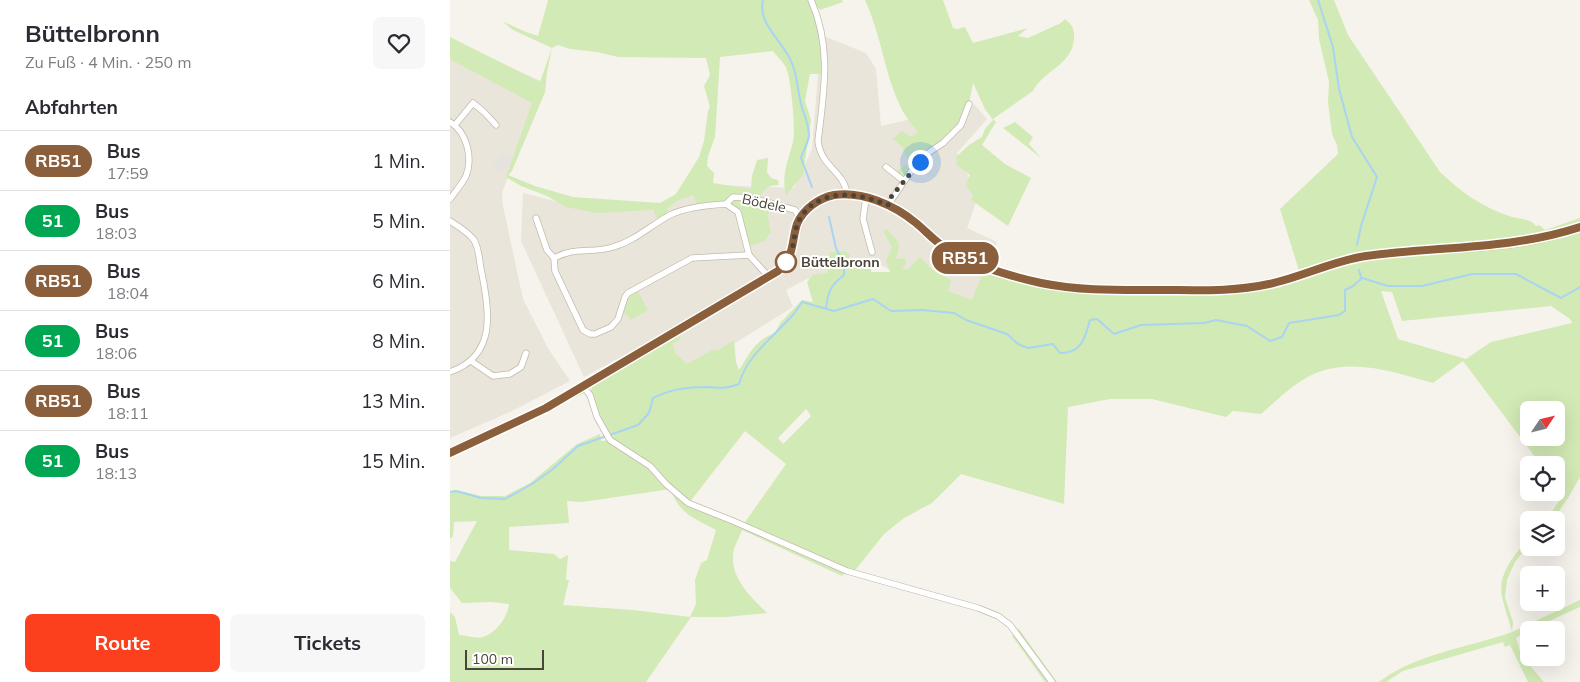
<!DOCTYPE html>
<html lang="de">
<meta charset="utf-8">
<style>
body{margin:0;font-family:Mulish,sans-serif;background:#f7f7f7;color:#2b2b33;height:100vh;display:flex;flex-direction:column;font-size:19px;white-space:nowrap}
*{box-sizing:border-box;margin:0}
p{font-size:16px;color:#7c7c81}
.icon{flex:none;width:28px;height:28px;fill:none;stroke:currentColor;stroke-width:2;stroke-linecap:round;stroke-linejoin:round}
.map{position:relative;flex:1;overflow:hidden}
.panel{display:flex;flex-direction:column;background:#fff;width:450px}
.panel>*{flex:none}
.badge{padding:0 10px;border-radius:16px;font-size:18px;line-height:32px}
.needle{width:32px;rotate:55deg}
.controls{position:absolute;left:1070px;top:401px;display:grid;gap:10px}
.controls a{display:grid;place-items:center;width:45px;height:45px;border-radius:8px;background:#fff;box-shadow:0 5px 20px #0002;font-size:25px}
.scale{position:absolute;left:15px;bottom:12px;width:79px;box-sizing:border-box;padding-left:5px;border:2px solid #4b4439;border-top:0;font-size:14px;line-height:18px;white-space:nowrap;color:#4b4439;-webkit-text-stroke:4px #fff;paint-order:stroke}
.you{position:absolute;width:25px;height:25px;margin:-12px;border:4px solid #fff;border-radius:50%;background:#1a73e8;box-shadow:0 0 0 8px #1a73e833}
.map>.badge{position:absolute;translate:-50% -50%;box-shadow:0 0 0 2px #fff}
h2{padding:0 25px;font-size:19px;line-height:45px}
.round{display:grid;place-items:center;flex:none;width:52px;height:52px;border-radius:8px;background:#f7f7f7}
.headline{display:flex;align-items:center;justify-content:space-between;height:85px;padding:0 25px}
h1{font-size:24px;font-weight:700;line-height:38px}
.action{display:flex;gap:10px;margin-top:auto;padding:10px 25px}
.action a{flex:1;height:58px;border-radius:8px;background:#fc3f1d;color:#fff;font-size:20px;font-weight:700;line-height:58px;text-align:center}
.action a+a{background:#f7f7f7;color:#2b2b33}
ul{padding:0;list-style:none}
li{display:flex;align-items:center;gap:15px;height:60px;padding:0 25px;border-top:1px solid #e1e1e2}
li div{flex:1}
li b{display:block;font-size:19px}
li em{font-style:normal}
li .badge{min-width:55px;font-weight:700;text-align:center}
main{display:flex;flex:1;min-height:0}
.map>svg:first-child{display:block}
.residential{fill:#eae5da}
.green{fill:#d2eab5;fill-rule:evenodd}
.parking{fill:#e5e3e0}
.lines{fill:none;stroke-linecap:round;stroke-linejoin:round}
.stream{stroke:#a9d4f2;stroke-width:2}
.street-casing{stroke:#c2bbae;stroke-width:7}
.secondary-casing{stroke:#d6c79b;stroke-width:9}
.street{stroke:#fff;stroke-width:5.5}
.secondary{stroke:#fff3cd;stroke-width:8}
.line-casing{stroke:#fff;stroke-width:11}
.line{stroke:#8b5e3c;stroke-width:8}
.walk{stroke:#4b4439;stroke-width:5;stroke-dasharray:0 9}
.stop-dot{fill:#fff;stroke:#8b5e3c;stroke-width:2.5}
.labels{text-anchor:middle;stroke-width:4;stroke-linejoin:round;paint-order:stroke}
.street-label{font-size:14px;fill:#4b4439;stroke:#fff}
.stop-label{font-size:14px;font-weight:bold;fill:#4b4439;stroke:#fff;text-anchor:start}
</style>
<main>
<section class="panel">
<div class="headline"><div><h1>Büttelbronn</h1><p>Zu Fuß · 4 Min. · 250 m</p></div><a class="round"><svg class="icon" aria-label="heart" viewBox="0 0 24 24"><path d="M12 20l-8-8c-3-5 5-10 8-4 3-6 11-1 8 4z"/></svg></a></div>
<h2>Abfahrten</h2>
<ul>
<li><span class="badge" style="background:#8b5e3c;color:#fff">RB51</span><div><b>Bus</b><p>17:59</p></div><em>1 Min.</em></li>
<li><span class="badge" style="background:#00a651;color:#fff">51</span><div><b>Bus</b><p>18:03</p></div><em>5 Min.</em></li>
<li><span class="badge" style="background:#8b5e3c;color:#fff">RB51</span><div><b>Bus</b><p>18:04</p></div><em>6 Min.</em></li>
<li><span class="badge" style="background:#00a651;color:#fff">51</span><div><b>Bus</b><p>18:06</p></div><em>8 Min.</em></li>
<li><span class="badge" style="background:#8b5e3c;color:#fff">RB51</span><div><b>Bus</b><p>18:11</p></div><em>13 Min.</em></li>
<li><span class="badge" style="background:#00a651;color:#fff">51</span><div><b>Bus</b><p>18:13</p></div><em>15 Min.</em></li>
</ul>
<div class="action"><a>Route</a><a>Tickets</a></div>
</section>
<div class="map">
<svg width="1130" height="682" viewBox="0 0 1130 682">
<rect width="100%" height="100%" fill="#f6f3ec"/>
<!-- residential -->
<g class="residential">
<path d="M371,35L416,53L426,69L431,126L462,119L487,136L524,104L537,119L507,153L528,196L517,228L547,242L524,303L460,279L430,265L357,279L336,290L343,307L234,375L210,336L134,377L71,241L73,193L108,202L210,203L265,185L344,188L362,149Z"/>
<path d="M0,40L93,82L52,193L53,206L73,299L99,350L120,381L60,412L0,438Z"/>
</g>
<!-- green -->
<g class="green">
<path d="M98,0H392L393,2L370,10L363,2L369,19L375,74H360L355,101L361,120L353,175L336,195C331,174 338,162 343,142C346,131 341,81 337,70C335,63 327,57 323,51L270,57L265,137L258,156L257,166L264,173L263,183L301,189L302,176L307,160L318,158L317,172L321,178L328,180L329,185C319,184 312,190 309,200L321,203L318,218L321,232L314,241L296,247L288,212L276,204L248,208L243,195L229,200L217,208L219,216L209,223L203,210L147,213L116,207L97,196L71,186L56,177L82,103L0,59V37L90,82L102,48L63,30L52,21L76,32L88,36ZM108,45L120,49L147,52L168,57L256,58L260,75L254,86L260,107L258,111L254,141L249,157L226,194L210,203L123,197L85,186L58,175L62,171L95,92L97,72L102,48Z"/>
<path d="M415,0H493L503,28L507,29L515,27L523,43L578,28L568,36L578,38L611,23L615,19C622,24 625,30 624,39C622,65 593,71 583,91L543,119L546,122L532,145L555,164L581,178L558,226L521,200L523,195L516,185L520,175L507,165L506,157L519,145L532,137L535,129L543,120L535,109L523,83L519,104L511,125L478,153L454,181L443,173L459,163L452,147L443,139L452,131L461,137L468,132C462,124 454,115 450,106C434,72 431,34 415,0Z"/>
<path d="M859,0H884L898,35L990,172C1011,192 1033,208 1062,217C1070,219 1081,219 1086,226L1089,225L1095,230L1130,218V477L1118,498L1103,520H1097L1113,494L1106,485V465H1091L1013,361L983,383C943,372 896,355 856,378C840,387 825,402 811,414L783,411L776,417L702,399H660L618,407L614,504L511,474L482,503L454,518L434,534L403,573L397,571L392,576L292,530C290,536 286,543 284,549C278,576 299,595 317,613L276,617H241L196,682H0V612L5,617L9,635C15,635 27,639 33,637C46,633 58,617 59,604L41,602L12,603L0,588V561L5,562L27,521L4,522L3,536L0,539V491L7,490L31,496H55L80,483L127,444L150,434L151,441L160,440L137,392L0,455L139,382L140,393L144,383L228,333L231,339L222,344L225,350L224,352L237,364L264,349L267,351L284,340L286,362L289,370C299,354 306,339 325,333L330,323L352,300L363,302L357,282L363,275L377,273L380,263L379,252L396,251L400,255L398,261L401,266L410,265L418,260L422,262L421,272H440L436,261L442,247L433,231L437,229L447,240L449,246L446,259L455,258L456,264L452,268L457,270L470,257L480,268L501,280L498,291L522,300L534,270L621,287L779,290L850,274L830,209L888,154L887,145L882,134L878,102L879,82L869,39L868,20ZM931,291L942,292L952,321L1101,306L1120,319L1122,323L1041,342L1016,359L948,339ZM356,409L361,416L333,444L328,438ZM1079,410H1106V438H1079ZM295,431L336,464L293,525L239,503ZM221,489C228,513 245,519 266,530L257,560L251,563L245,580L246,604L240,617L183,610L113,605L119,580H116L118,555L110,559L104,554L59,550V527L119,523L117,501L132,502Z"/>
<path d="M565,122L583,137L579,144L591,158L553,128Z"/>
<path d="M187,290L198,310L181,320L174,312C176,301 178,296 187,290Z"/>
<path d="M1079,538V544L1065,562L1057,580L1055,598L1063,622L1062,632L1130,600V607L1079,630L1066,638L1071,655L1094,682H1078L1060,645L1055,647L1053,642L953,671L936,682H929C967,653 1018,648 1062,632C1059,621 1055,609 1052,597C1047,574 1065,554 1079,538Z"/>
<path d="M569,629L607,682H595L562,636Z"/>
</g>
<!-- parking -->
<path class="parking" d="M53,153L63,156L57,168L53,166L51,172L42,168Z"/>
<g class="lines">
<!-- stream -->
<g class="stream">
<path d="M313,0C307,24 333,41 341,61C347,73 347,86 350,99C352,112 359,122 359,136C358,143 353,151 351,158L362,187"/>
<path d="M868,0L883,47L889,89L902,137L927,177L911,226L907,245"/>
<path d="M909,270L911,277"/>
<path d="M376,308C378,291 381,285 394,275V266L386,248L379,217"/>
<path d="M0,492L6,491L31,498L55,499L82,484L103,469L128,446L188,425L199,413L203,398C221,389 237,387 258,387C271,388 276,389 289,384C297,356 319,341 338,320C344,315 348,308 352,302L384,311L423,299L441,311L472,310L504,313L516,320L557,334L568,344L578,348L603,344L610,353C632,353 635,338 640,320L647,319L664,334L691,325L754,323L766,320L797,326L820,341L832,337L839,323L889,315L895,311V290L903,286L912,278L938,286H972L1022,274H1066L1111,298L1130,287"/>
</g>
<defs>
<g id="street">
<path d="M361,0C382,48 374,91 368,141C371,168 395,171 397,195"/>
<path d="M0,122C17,132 23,158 16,176C12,184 6,191 0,199"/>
<path d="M5,125L23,103L34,112L46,125"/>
<path d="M436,167L454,181"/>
<path d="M416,198L413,219L422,252"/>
<path d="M276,204L283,197L301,198L345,210L350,218"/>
<path d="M438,205L462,170L478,153L493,143L511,125L519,104"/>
<path d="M86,218L97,250L104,258L105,271L133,330L140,334H145L161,327L168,319L175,297L178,293L242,258L299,255"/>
<path d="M0,221C8,226 18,232 24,240C30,250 29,263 32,274C40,313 46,356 0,372"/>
<path d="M104,258C127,246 141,254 163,247C185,241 201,225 220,215C236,207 258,205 276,204L288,212L299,255L319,277"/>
<path d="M21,361L43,376L60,374L71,367L76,353"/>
<path d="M133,386L140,395L147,417L160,440L200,466L216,484L238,503L283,521L397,571L528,608L548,616L560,625L602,682"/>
</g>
<path id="secondary" d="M0,452L96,408L328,271C355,247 334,203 384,196C413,191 444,205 466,223C477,232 487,244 500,251C527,266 560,276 591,283C629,292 670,291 710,290C747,290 783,292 819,284C852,277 882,261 916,256C964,249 1013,250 1061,244C1085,241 1108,235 1130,227"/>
</defs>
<!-- street casing -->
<use href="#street" class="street-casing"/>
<!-- secondary casing -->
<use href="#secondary" class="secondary-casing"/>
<!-- street -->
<use href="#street" class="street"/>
<!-- secondary -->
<use href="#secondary" class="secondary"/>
</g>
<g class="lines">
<defs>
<path id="line" d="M0,453L96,408L328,271C345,256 341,243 347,224C353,209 369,198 384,195C413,191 444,205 466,223C477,232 487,244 500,251C527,267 560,276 591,283C630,291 670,290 710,290C746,290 783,292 819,284C852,277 882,261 916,256C988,246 1060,250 1130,227"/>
</defs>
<!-- line casing -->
<use href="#line" class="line-casing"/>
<!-- line -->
<use href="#line" class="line"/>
<!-- walk -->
<path class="walk" d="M336,262C344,252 343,238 347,225C349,219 353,214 357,209C380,188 411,194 438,205L441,197L470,162"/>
</g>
<!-- markers -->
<circle class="stop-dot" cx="336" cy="262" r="10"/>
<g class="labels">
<!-- street labels -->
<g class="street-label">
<text transform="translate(314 203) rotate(12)" y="5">Bödele</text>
</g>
<!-- stop labels -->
<g class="stop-label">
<text x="351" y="267">Büttelbronn</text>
</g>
</g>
</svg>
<div class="controls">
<a><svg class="needle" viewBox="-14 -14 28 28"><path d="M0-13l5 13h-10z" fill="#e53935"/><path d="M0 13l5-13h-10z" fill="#7c7c81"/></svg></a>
<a><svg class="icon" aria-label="locate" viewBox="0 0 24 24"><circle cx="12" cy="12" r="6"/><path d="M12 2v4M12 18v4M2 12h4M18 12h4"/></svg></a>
<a><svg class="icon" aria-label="layers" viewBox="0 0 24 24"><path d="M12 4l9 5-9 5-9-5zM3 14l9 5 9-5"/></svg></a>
<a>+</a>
<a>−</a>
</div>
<div class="scale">100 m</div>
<div class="you" style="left:470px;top:162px"></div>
<b class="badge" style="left:515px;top:258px;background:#8b5e3c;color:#fff">RB51</b>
</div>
</main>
